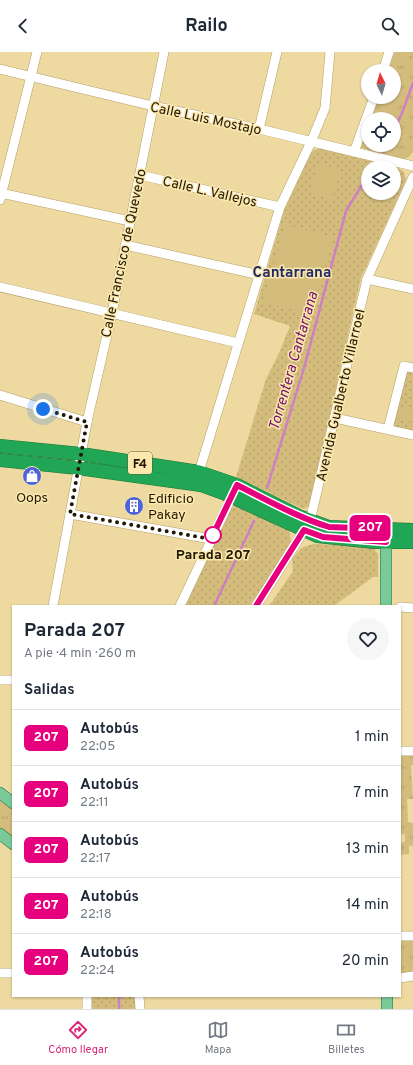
<!DOCTYPE html>
<html lang="es">
<meta charset="utf-8">
<style>
body{margin:0;font-family:Overpass,sans-serif;background:#f6f6f7;color:#1f2937;height:100vh;display:flex;flex-direction:column;font-size:15px;white-space:nowrap}
*{box-sizing:border-box;margin:0}
p{font-size:13px;color:#747a83}
.icon{flex:none;width:22px;height:22px;fill:none;stroke:currentColor;stroke-width:2;stroke-linecap:round;stroke-linejoin:round}
.map{position:relative;flex:1;overflow:hidden}
.panel{position:absolute;left:12px;top:553px;width:389px;height:392px;display:flex;flex-direction:column;background:#fff;border-radius:0px;box-shadow:0 1px 3px #0004}
.panel>*{flex:none}
.badge{padding:0 8px;border-radius:6px;font-size:14px;line-height:26px}
.needle{width:26px;rotate:355deg}
.fabs{position:absolute;left:361px;top:12px;display:grid;gap:8px}
.fabs a{display:grid;place-items:center;width:40px;height:40px;border-radius:50%;background:#fff;box-shadow:0 1px 3px #0004;font-size:20px}
.you{position:absolute;width:20px;height:20px;margin:-10px;border:3px solid #fff;border-radius:50%;background:#1a73e8;box-shadow:0 0 0 6px #1a73e833}
.map>.badge{position:absolute;translate:-50% -50%;box-shadow:0 0 0 2px #fff}
h2{padding:0 12px;font-size:15px;line-height:36px}
.round{display:grid;place-items:center;flex:none;width:42px;height:42px;border-radius:21px;background:#f6f6f7}
.head{display:flex;align-items:center;justify-content:space-between;height:68px;padding:0 12px}
h1{font-size:19px;font-weight:700;line-height:30px}
ul{padding:0;list-style:none}
li{display:flex;align-items:center;gap:12px;height:56px;padding:0 12px;border-top:1px solid #e0e1e3}
li div{flex:1}
li b{display:block;font-size:15px}
li em{font-style:normal}
li .badge{min-width:44px;font-weight:700;text-align:center}
header{display:flex;justify-content:space-between;align-items:center;height:52px;padding:0 12px;background:#fff;font-size:18px;font-weight:700}
.dock{display:flex;justify-content:space-around;align-items:center;height:56px;border-top:1px solid #e0e1e3;background:#fff;font-size:11px;color:#747a83}
.dock a{display:grid;justify-items:center;gap:2px}
.dock .on{color:#db2777}
.map>svg:first-child{display:block}
.grass{fill:url(#grass-tufts);fill-rule:evenodd}
.park{fill:url(#park-dots);fill-rule:evenodd}
.pitch{fill:#d3bc7c}
.lines{fill:none;stroke-linecap:round;stroke-linejoin:round}
.stream{stroke:#cd80c4;stroke-width:2.5}
.minor-casing{stroke:#b39f68;stroke-width:10}
.major-casing{stroke:#207538;stroke-width:12}
.highway-casing{stroke:#207538;stroke-width:14}
.minor{stroke:#fff;stroke-width:9}
.major{stroke:#79ca98;stroke-width:11}
.highway{stroke:#20a654;stroke-width:13}
.line-casing{stroke:#fff;stroke-width:9}
.line{stroke:#e6007e;stroke-width:6}
.walk{stroke:#211903;stroke-width:4;stroke-dasharray:0 7.2}
.stop-dot{fill:#fff;stroke:#e6007e;stroke-width:2}
.labels{text-anchor:middle;stroke-width:3;stroke-linejoin:round;paint-order:stroke}
.shield{fill:#fce7ad;stroke:#635736;stroke-width:1}
.shield-label{font-size:13px;font-weight:bold;fill:#211903}
.street-label{font-size:14px;fill:#211903;stroke:#fce7ad}
.poi-label{font-size:14px;fill:#211903;stroke:#fce7ad}
.stop-label{font-size:14px;font-weight:bold;fill:#211903;stroke:#fce7ad}
.neighbourhood-label{font-size:15px;font-weight:bold;fill:#202b64;stroke:#fce7ad}
.water-label{font-size:15px;font-style:italic;fill:#72146c;stroke:#fce7ad}
</style>
<header><svg class="icon" aria-label="back" viewBox="0 0 24 24"><path d="M15 5l-7 7 7 7"/></svg>Railo<svg class="icon" aria-label="search" viewBox="0 0 24 24"><circle cx="10" cy="10" r="6"/><path d="M15 15l6 6"/></svg></header>
<div class="map">
<svg width="413" height="957" viewBox="0 0 413 957">
<defs>
<pattern id="grass-tufts" width="24" height="20" patternUnits="userSpaceOnUse"><rect width="24" height="20" fill="#d3bc7c"/><path d="M3 7l-1-3M5 7V3M7 7l1-3M15 17l-1-3M17 17v-4M19 17l1-3" fill="none" stroke="#b5a16a"/></pattern>
<pattern id="park-dots" width="8" height="8" patternUnits="userSpaceOnUse"><rect width="8" height="8" fill="#d3bc7c"/><path d="M2 2h.1M6 6h.1" fill="none" stroke="#b5a16a" stroke-width="1.8" stroke-linecap="round"/></pattern>
</defs>
<rect width="100%" height="100%" fill="#eedaa0"/>
<!-- grass -->
<g class="grass">
<path d="M395,0H413V100L409,105L404,107L361,96L358,94V90L377,45H394V19H387ZM368,67H394V93H368Z"/>
<path d="M400,703H413V713H411L413,747H407L408,770L413,771V794H409V802L400,803V791L405,790V782H400Z"/>
<path d="M0,746L13,756V787L0,778Z"/>
<path d="M400,889H413V920L400,921Z"/>
</g>
<!-- park -->
<g class="park">
<path d="M319,96L396,114L404,120L406,128L361,226L309,454L303,457L236,425L266,327L279,301L290,274L254,262L284,159L311,100ZM368,115H394V141H368Z"/>
<path d="M406,317L413,318V381L392,375Z"/>
<path d="M239,453L289,478L291,488L288,496L250,554H184L229,458L235,454Z"/>
<path d="M313,492L368,494L373,495L378,502V525H373L334,554H269L293,519L292,507L301,496Z"/>
<path d="M91,944H135L136,957H92Z"/>
</g>
<!-- pitch -->
<g class="pitch">
<path d="M318,111L341,118L332,148L309,141Z"/>
<path d="M285,172L333,186L311,263L263,250Z"/>
<path d="M399,356L413,359V370L397,366Z"/>
</g>
<g class="lines">
<!-- stream -->
<g class="stream">
<path d="M394,78L402,61L413,31"/>
<path d="M384,100L387,93"/>
<path d="M373,115L375,113"/>
<path d="M267,436L304,316L346,159L368,123"/>
<path d="M214,554L254,469"/>
<path d="M119,944V957"/>
</g>
<defs>
<g id="minor">
<path d="M0,17L153,54L259,77L413,114"/>
<path d="M383,19L389,0"/>
<path d="M259,77L277,0"/>
<path d="M354,100L374,45"/>
<path d="M140,123L280,155"/>
<path d="M0,141L130,169"/>
<path d="M0,148L37,0"/>
<path d="M125,193L260,223"/>
<path d="M367,227L413,237"/>
<path d="M0,235L238,291"/>
<path d="M0,343L87,370"/>
<path d="M335,366L413,383"/>
<path d="M388,377L404,314L413,316"/>
<path d="M199,420L280,155L311,90L325,56L330,0"/>
<path d="M70,462L211,487"/>
<path d="M53,554L87,370L112,261L164,0"/>
<path d="M180,554L234,440"/>
<path d="M256,554L310,469L367,227L413,125"/>
<path d="M400,555L413,556"/>
<path d="M0,628H13"/>
<path d="M400,699H413"/>
<path d="M400,884H413"/>
<path d="M0,921H13"/>
<path d="M400,926L413,924"/>
<path d="M87,944V957"/>
<path d="M139,944L140,957"/>
</g>
<g id="major">
<path d="M386,554V483"/>
<path d="M0,741L13,751"/>
<path d="M0,782L13,792"/>
<path d="M387,944V957"/>
</g>
<g id="highway">
<path d="M0,394L81,402L199,420L237,433L299,464L329,475L413,478"/>
<path d="M0,408L78,416L201,433L223,441L317,484L374,490H413"/>
</g>
</defs>
<!-- minor casing -->
<use href="#minor" class="minor-casing"/>
<!-- major casing -->
<use href="#major" class="major-casing"/>
<!-- highway casing -->
<use href="#highway" class="highway-casing"/>
<!-- minor -->
<use href="#minor" class="minor"/>
<!-- major -->
<use href="#major" class="major"/>
<!-- highway -->
<use href="#highway" class="highway"/>
</g>
<g class="lines">
<defs>
<path id="line" d="M211,487L237,433C267,448 297,465 329,475L386,477V490L323,485L304,478L256,554"/>
</defs>
<!-- line casing -->
<use href="#line" class="line-casing"/>
<!-- line -->
<use href="#line" class="line"/>
<!-- walk -->
<path class="walk" d="M43,357L87,370L70,462L211,487L213,483"/>
</g>
<!-- icons -->
<defs>
<symbol id="shop-disc" viewBox="-11 -11 22 22"><circle r="9.5" fill="#4e65da" stroke="#fce7ad"/><path d="M-5-2.5h2.3a2.7 3.5 0 0 1 5.4 0H5L5.5 6h-11ZM-1.5-2.5h3a1.5 2.3 0 0 0-3 0Z" fill="#fff"/></symbol>
<symbol id="building-disc" viewBox="-11 -11 22 22"><circle r="9.5" fill="#4e65da" stroke="#fce7ad"/><path d="M-4-6H4V6H1V3H-1V6H-4ZM-2.5-4.3h1.7v1.8h-1.7ZM.8-4.3h1.7v1.8H.8ZM-2.5-1h1.7V.8h-1.7ZM.8-1h1.7V.8H.8Z" fill="#fff"/></symbol>
</defs>
<g fill-rule="evenodd">
<use href="#shop-disc" x="21" y="413" width="22" height="22"/>
<use href="#building-disc" x="123" y="443" width="22" height="22"/>
</g>
<!-- markers -->
<circle class="stop-dot" cx="213" cy="483" r="8"/>
<g class="labels">
<!-- shield labels -->
<rect class="shield" x="128" y="400" width="24" height="22" rx="3"/>
<g class="shield-label">
<text x="140" y="416">F4</text>
</g>
<!-- street labels -->
<g class="street-label">
<text transform="translate(206 66) rotate(12)" y="5">Calle Luis Mostajo</text>
<text transform="translate(210 139) rotate(13)" y="5">Calle L. Vallejos</text>
<text transform="translate(123 201) rotate(-78)" y="5">Calle Francisco de Quevedo</text>
<text transform="translate(340 343) rotate(-77)" y="5">Avenida Gualberto Villarroel</text>
</g>
<!-- poi labels -->
<g class="poi-label">
<text x="32" y="450">Oops</text>
<text x="148" y="451" text-anchor="start">Edificio<tspan x="148" dy="16">Pakay</tspan></text>
</g>
<!-- stop labels -->
<g class="stop-label">
<text x="213" y="507">Parada 207</text>
</g>
<!-- neighbourhood labels -->
<g class="neighbourhood-label">
<text x="292" y="225">Cantarrana</text>
</g>
<!-- water labels -->
<g class="water-label">
<text transform="translate(293 309) rotate(-74)" y="5">Torrentera Cantarrana</text>
</g>
</g>
</svg>
<div class="fabs">
<a><svg class="needle" viewBox="-14 -14 28 28"><path d="M0-13l5 13h-10z" fill="#e53935"/><path d="M0 13l5-13h-10z" fill="#747a83"/></svg></a>
<a><svg class="icon" aria-label="locate" viewBox="0 0 24 24"><circle cx="12" cy="12" r="6"/><path d="M12 2v4M12 18v4M2 12h4M18 12h4"/></svg></a>
<a><svg class="icon" aria-label="layers" viewBox="0 0 24 24"><path d="M12 4l9 5-9 5-9-5zM3 14l9 5 9-5"/></svg></a>
</div>
<div class="you" style="left:43px;top:357px"></div>
<b class="badge" style="left:370px;top:476px;background:#e6007e;color:#fff">207</b>
<section class="panel">
<div class="head"><div><h1>Parada 207</h1><p>A pie · 4 min · 260 m</p></div><a class="round"><svg class="icon" aria-label="heart" viewBox="0 0 24 24"><path d="M12 20l-8-8c-3-5 5-10 8-4 3-6 11-1 8 4z"/></svg></a></div>
<h2>Salidas</h2>
<ul>
<li><span class="badge" style="background:#e6007e;color:#fff">207</span><div><b>Autobús</b><p>22:05</p></div><em>1 min</em></li>
<li><span class="badge" style="background:#e6007e;color:#fff">207</span><div><b>Autobús</b><p>22:11</p></div><em>7 min</em></li>
<li><span class="badge" style="background:#e6007e;color:#fff">207</span><div><b>Autobús</b><p>22:17</p></div><em>13 min</em></li>
<li><span class="badge" style="background:#e6007e;color:#fff">207</span><div><b>Autobús</b><p>22:18</p></div><em>14 min</em></li>
<li><span class="badge" style="background:#e6007e;color:#fff">207</span><div><b>Autobús</b><p>22:24</p></div><em>20 min</em></li>
</ul>
</section>
</div>
<nav class="dock">
<a class="on"><svg class="icon" aria-label="directions" viewBox="0 0 24 24"><path d="M12 3l9 9-9 9-9-9zM9 14v-3h6M13 9l2 2-2 2"/></svg>Cómo llegar</a>
<a><svg class="icon" aria-label="map" viewBox="0 0 24 24"><path d="M3 6l6-2 6 2 6-2v14l-6 2-6-2-6 2zM9 4v14M15 6v14"/></svg>Mapa</a>
<a><svg class="icon" aria-label="tickets" viewBox="0 0 24 24"><path d="M3 7h18v10H3zM15 7v10"/></svg>Billetes</a>
</nav>
